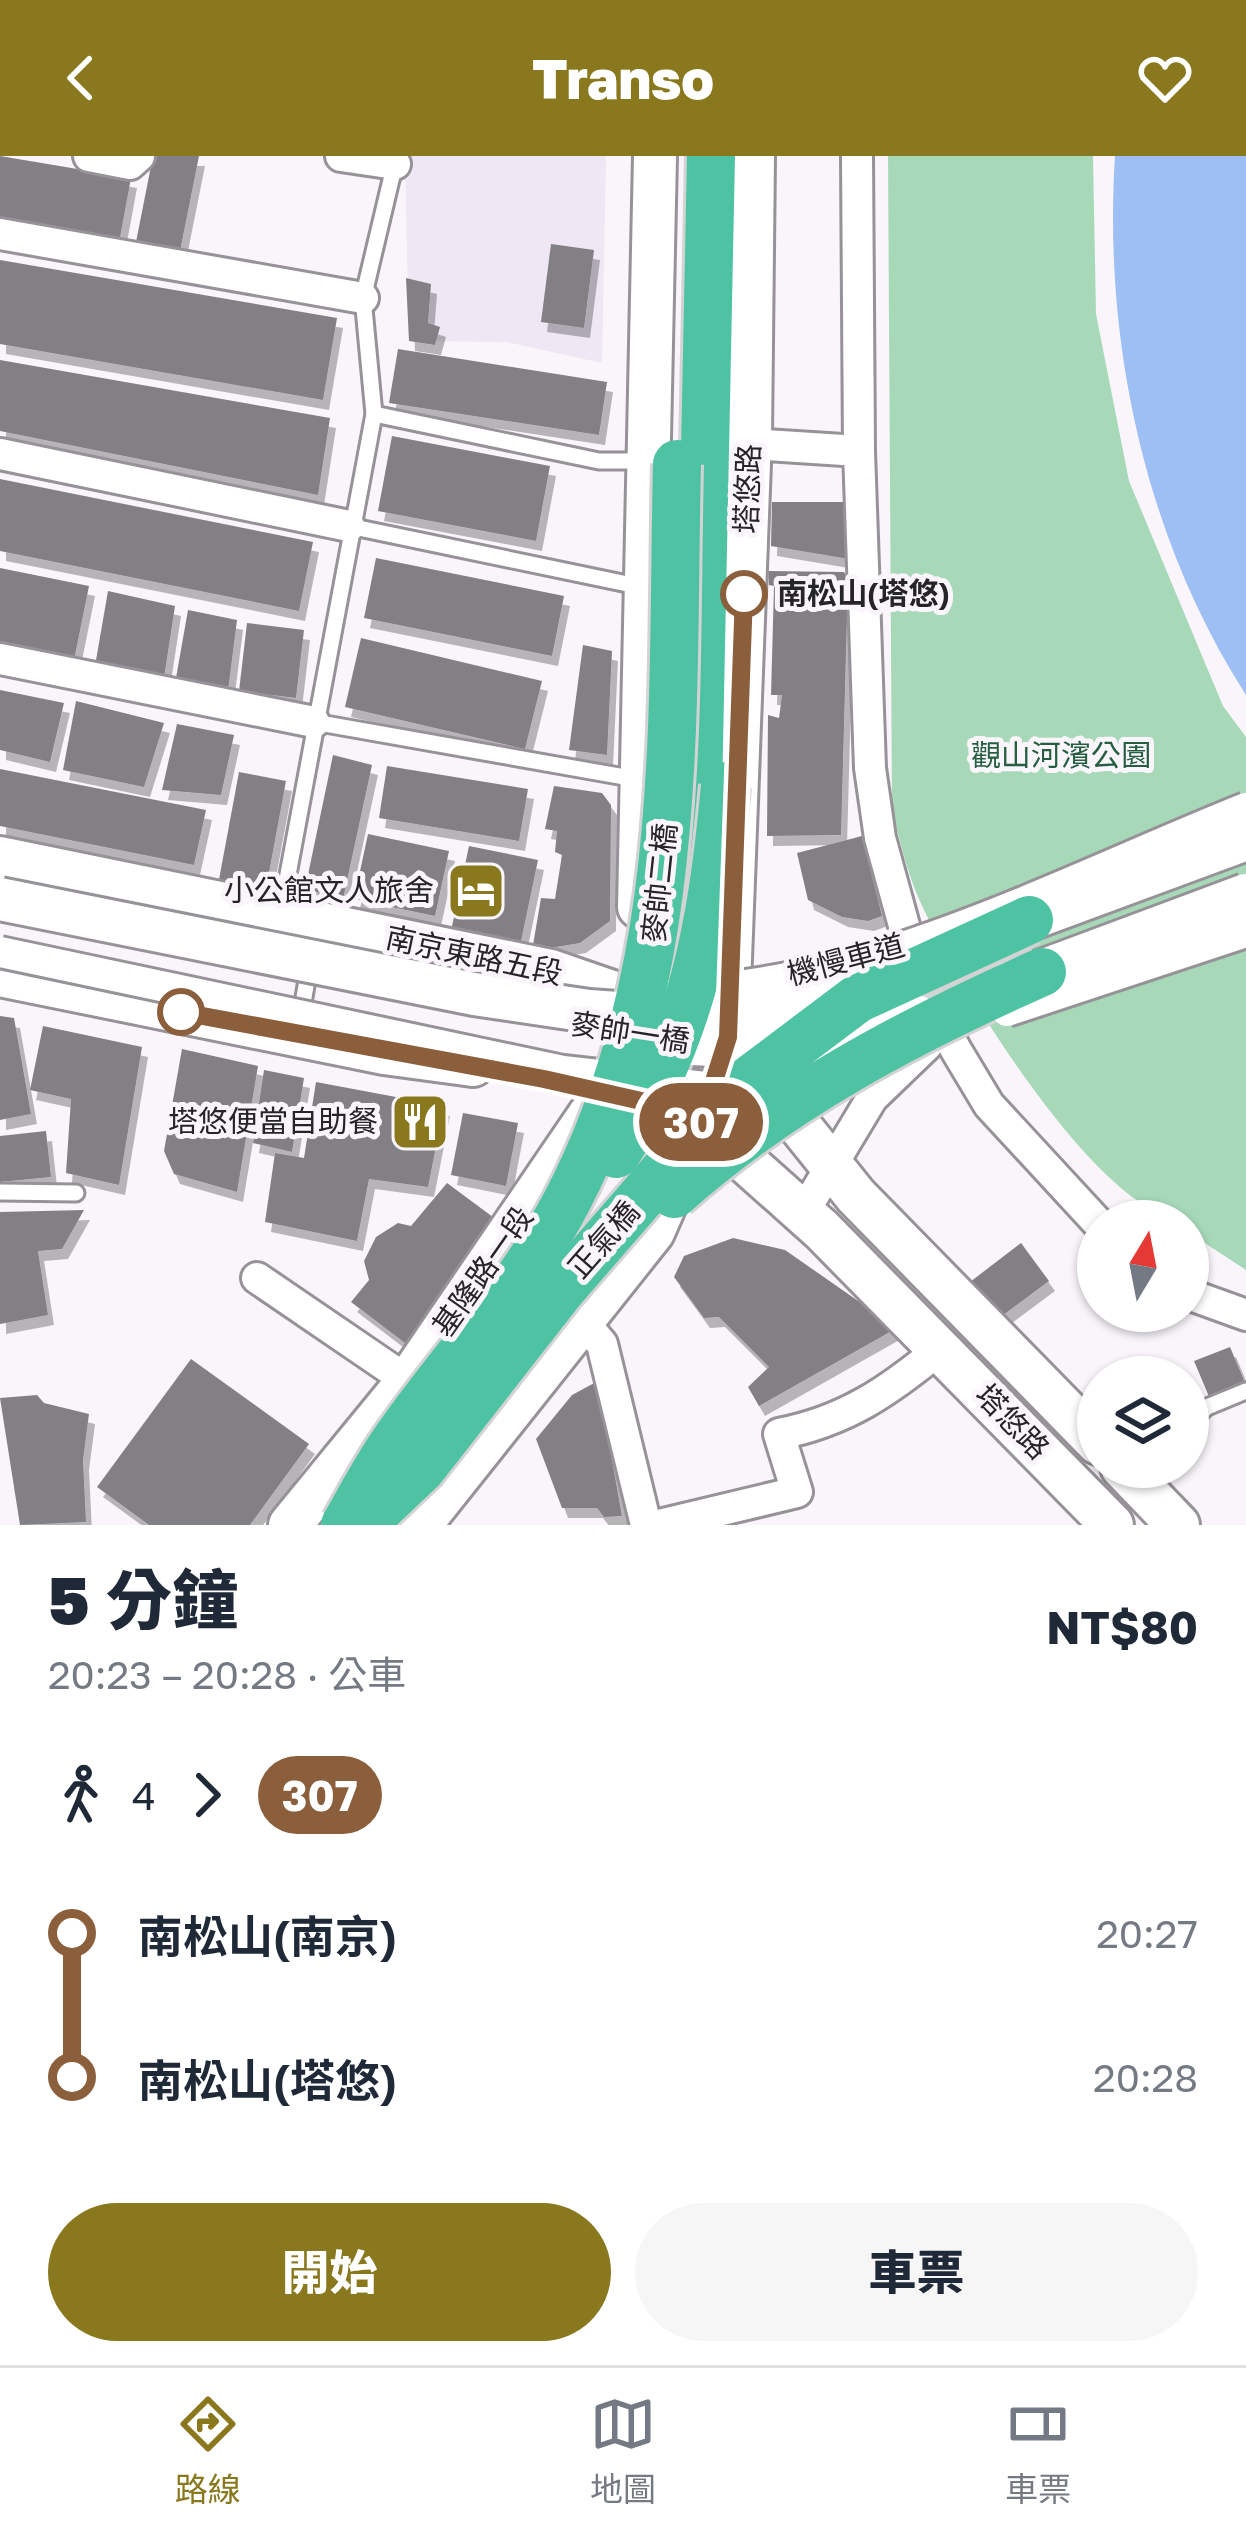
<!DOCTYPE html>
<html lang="zh-TW">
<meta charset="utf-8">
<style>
body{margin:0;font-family:"Golos Text","Noto Sans TC",sans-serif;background:#f6f6f7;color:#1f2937;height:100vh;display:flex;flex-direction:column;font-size:45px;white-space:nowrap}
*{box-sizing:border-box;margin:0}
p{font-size:39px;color:#747a83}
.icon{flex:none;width:66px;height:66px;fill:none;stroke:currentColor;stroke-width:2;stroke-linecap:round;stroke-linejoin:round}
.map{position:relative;height:1369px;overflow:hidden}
.sheet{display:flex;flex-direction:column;background:#fff;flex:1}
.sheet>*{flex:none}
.badge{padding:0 24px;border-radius:39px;font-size:42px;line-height:78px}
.needle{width:78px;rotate:10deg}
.tools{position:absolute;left:1077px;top:1044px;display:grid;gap:24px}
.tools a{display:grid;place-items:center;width:132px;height:132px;border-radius:50%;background:#fff;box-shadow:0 3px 9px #0004;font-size:60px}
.map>.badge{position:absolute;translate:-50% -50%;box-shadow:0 0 0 6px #fff}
.legs{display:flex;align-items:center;gap:18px;height:132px;padding:0 48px;font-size:39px}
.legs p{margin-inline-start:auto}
.summary{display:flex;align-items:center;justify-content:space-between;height:204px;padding:0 48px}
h1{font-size:66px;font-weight:800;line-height:90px}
.button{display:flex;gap:24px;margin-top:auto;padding:24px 48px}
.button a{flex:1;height:138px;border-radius:72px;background:#89781d;color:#fff;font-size:48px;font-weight:800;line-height:138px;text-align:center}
.button a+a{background:#f6f6f7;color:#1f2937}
ul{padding:0 48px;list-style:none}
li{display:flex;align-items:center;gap:42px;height:144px;font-size:45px}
li i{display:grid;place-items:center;width:18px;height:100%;margin:0 15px;background:currentColor}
li i::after{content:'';width:30px;height:30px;margin:-15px;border:9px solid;border-radius:50%;background:#fff}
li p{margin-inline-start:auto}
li:first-child i{background:linear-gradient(#0000 50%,currentColor 0)}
li:last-child i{background:linear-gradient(currentColor 50%,#0000 0)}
header{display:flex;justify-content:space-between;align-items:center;height:156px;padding:0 48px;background:#89781d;color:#fff;font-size:54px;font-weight:800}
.tab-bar{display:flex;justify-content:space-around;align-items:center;height:168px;border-top:3px solid #e0e1e3;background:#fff;font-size:33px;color:#747a83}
.tab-bar a{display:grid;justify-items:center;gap:6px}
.tab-bar .selected{color:#89781d}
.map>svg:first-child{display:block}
.built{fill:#efe7f4}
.green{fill:#a7d9b9}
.water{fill:#9dbff4}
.building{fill:#838085;filter:url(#shadow)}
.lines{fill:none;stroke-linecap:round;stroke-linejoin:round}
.service-casing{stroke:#969298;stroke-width:21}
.minor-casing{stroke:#969298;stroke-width:36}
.secondary-casing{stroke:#969298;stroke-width:48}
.trunk-casing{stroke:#d3d3d4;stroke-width:54}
.service{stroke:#fff;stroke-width:15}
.minor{stroke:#fff;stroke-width:30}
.secondary{stroke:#fff;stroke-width:42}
.trunk{stroke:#4ec3a3;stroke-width:48}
.minor-bridge-casing{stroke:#969298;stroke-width:36;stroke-linecap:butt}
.secondary-bridge-casing{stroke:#969298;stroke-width:48;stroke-linecap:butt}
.trunk-bridge-casing{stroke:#d3d3d4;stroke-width:54;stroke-linecap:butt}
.minor-bridge{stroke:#fff;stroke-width:30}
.secondary-bridge{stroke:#fff;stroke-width:42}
.trunk-bridge{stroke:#4ec3a3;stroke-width:48}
.line-1-casing{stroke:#fff;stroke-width:27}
.line-1{stroke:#8b5e3c;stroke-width:18}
.stop-1-dot{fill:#fff;stroke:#8b5e3c;stroke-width:6}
.labels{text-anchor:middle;stroke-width:10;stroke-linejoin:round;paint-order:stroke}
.street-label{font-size:30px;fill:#252426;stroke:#f9f5fb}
.stop-label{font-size:30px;font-weight:bold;fill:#252426;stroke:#f9f5fb;text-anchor:start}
.park-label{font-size:30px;fill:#255f3f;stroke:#f9f5fb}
.poi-label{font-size:30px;fill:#252426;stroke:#f9f5fb;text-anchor:end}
</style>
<header><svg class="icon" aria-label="back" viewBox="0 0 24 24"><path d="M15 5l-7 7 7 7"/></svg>Transo<svg class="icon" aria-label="heart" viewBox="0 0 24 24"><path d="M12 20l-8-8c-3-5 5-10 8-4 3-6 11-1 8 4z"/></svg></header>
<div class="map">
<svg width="1246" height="1369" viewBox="0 0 1246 1369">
<defs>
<filter id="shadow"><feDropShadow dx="6" dy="10" stdDeviation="0" flood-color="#0004"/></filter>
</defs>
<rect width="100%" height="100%" fill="#f9f5fb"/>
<!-- built -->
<path class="built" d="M405,0H606L602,207L507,186L409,185Z"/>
<!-- green -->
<path class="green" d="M888,0H1093L1096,158L1129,325L1223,550L1246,581V1114L1188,1076V1065C1100,1065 952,819 919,743C907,716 900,684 892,656Z"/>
<!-- water -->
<path class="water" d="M1115,0H1246V539C1145,382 1103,186 1115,0Z"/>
<!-- building -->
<g class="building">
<path d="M0,0L131,22L119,87L0,65Z"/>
<path d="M153,0H199L180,95L136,86Z"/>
<path d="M551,88L594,94L584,172L541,166Z"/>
<path d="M0,104L337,162L323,244L0,188Z"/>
<path d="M406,122L431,128L428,167L440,171L435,189L409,185Z"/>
<path d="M398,193L607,226L599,279L389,247Z"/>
<path d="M0,204L330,262L318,339L0,275Z"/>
<path d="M392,280L550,310L536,385L378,355Z"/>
<path d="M0,323L313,386L299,455L0,395Z"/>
<path d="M772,346H852L855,404L771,390Z"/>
<path d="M376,402L564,440L552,500L364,462Z"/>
<path d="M0,412L89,430L73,509L0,494Z"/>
<path d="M768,415L844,416L848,423L841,679L767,680L768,559L779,562L782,539H771L774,430L769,429Z"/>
<path d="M108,435L175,450L164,522L95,510Z"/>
<path d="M188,454L237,464L228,535L176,522Z"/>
<path d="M247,467L304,474L296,542L239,535Z"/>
<path d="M361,482L542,525L525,593L345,551Z"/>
<path d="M583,489L612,495L607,599L569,594Z"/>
<path d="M0,534L64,547L50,606L0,594Z"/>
<path d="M76,545L164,567L144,631L63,614Z"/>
<path d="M177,568L234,579L221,639L162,634Z"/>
<path d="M333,599L372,609L343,743L305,733Z"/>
<path d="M387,610L528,633L519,685L379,662Z"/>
<path d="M0,613L206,654L194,709L0,670Z"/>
<path d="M239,616L286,625L265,738L218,729Z"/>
<path d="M554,630L602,637L611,649L610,765L580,787L532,795L541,742L555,743L562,699L555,696L557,675L545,673Z"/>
<path d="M368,678L449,695L435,760L354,743Z"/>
<path d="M862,680L882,760L868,765L842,761L808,744L797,697Z"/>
<path d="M469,690L538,704L520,790L451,775Z"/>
<path d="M0,860L14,862L31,958L0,964Z"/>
<path d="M43,870L142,891L119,1029L66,1017L71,943L30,934Z"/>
<path d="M182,893L258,910L237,1036L174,1018L164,995Z"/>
<path d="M264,914L304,922L292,996L253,987Z"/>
<path d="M316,926L444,950L428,1031L369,1023L357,1085L265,1066L275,997L304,1002Z"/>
<path d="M463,957L518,967L506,1030L451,1019Z"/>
<path d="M46,975L51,1021L0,1026V980Z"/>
<path d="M447,1027L501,1067L405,1187L351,1146L369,1124L364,1105L376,1081L398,1067L411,1070Z"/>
<path d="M84,1054L62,1093L38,1095L48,1159L0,1168V1056Z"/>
<path d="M733,1082L785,1094L897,1172L759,1250L748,1231L769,1211L719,1161L704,1162L674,1121L684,1100Z"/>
<path d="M1021,1087L1049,1125L998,1163L970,1126Z"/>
<path d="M1230,1191L1246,1229L1210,1243L1194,1205Z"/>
<path d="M191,1203L309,1288L250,1369H149L97,1331Z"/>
<path d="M598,1225L622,1360L604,1361L597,1352H562L536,1283L572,1239Z"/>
<path d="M37,1239L44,1247L89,1258L83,1304L86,1366L20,1369L0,1242Z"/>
</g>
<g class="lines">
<defs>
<g id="service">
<path d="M374,258L599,305H648"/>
<path d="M349,370L642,431"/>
<path d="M314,566L636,623"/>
<path d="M281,756L374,258L363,142L395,7"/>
<path d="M300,865L310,806"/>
<path d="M0,1036L76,1037"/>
<path d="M1188,1269L1207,1251L1246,1235"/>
</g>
<g id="minor">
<path d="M89,0L130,8L139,0"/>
<path d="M341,0L395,8"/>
<path d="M857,0L859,295L870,612L880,682L920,828L956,894L989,949L1098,1067"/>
<path d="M0,78L363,142"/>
<path d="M750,288L859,295"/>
<path d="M0,298L349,370"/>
<path d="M0,503L314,566"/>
<path d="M803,1057L872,942L927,889"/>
<path d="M257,1122L408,1225"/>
<path d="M1188,1138L1246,1159"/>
<path d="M584,1167L602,1188L646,1369"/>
<path d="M659,1369L797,1336L779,1278C846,1265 889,1235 941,1192"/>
</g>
<g id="secondary">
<path d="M0,702L551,815L670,856"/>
<path d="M639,751L655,0"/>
<path d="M0,819L384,897L473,909"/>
<path d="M765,927L856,1040L1098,1287"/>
<path d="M617,939L701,966L822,1074L1112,1369"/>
<path d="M1122,1311L1178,1369"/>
<path d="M290,1369L408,1225L590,958"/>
<path d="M420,1369L653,1076L701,966L727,881L750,281L753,0"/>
</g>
<path id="trunk" d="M696,737L711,0"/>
</defs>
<!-- service casing -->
<use href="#service" class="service-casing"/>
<!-- minor casing -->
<use href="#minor" class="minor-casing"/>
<!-- secondary casing -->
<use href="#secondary" class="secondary-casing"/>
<!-- trunk casing -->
<use href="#trunk" class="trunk-casing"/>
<!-- service -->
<use href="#service" class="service"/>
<!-- minor -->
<use href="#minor" class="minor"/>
<!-- secondary -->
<use href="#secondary" class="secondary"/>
<!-- trunk -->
<use href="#trunk" class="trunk"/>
<defs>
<g id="minor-bridge">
<path d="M0,796L563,915L714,932L742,929"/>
<path d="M679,835C872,829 1068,723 1246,652"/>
<path d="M1007,855L1246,776"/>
</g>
<g id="secondary-bridge">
<path d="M0,743L474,838L589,855L688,862L770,850L880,819"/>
<path d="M1000,774L1246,683"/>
<path d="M1010,827L1246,739"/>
<path d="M654,883C744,898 831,887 918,861"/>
</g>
<g id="trunk-bridge">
<path d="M616,998C694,879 712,768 725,630"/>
<path d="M674,1038C783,941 909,875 1042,816"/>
<path d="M364,1367L422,1312L561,1134L732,937L857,843L1029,764"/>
<path d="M345,1369C360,1343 374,1316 391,1291C447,1208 519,1136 566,1047C687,817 671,560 677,308"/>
</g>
</defs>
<!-- minor-bridge casing -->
<use href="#minor-bridge" class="minor-bridge-casing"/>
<!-- secondary-bridge casing -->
<use href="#secondary-bridge" class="secondary-bridge-casing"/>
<!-- trunk-bridge casing -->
<use href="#trunk-bridge" class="trunk-bridge-casing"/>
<!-- minor-bridge -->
<use href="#minor-bridge" class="minor-bridge"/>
<!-- secondary-bridge -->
<use href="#secondary-bridge" class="secondary-bridge"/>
<!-- trunk-bridge -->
<use href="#trunk-bridge" class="trunk-bridge"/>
</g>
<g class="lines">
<defs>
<path id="line-1" d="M181,856L544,923L650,947L701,966L728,881L744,438"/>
</defs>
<!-- line-1 casing -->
<use href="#line-1" class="line-1-casing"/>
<!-- line-1 -->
<use href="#line-1" class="line-1"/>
</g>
<!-- icons -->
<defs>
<symbol id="hotel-square" viewBox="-11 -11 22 22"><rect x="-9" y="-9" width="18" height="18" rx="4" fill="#89781d" stroke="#f9f5fb"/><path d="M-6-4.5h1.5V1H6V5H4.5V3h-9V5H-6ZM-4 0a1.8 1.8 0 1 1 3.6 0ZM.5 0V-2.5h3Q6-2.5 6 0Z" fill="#fff"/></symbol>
<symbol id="restaurant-square" viewBox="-11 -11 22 22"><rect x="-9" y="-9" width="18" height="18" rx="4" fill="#89781d" stroke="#f9f5fb"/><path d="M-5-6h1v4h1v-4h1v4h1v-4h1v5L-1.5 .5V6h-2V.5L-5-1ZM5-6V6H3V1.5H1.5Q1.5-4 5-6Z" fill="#fff"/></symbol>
</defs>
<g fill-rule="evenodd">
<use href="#hotel-square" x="443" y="702" width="66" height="66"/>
<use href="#restaurant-square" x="387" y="933" width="66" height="66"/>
</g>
<!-- markers -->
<g class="stop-1-dot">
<circle cx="744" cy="438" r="21"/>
<circle cx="181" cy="856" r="21"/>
</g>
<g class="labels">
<!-- street labels -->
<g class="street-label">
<text transform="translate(748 333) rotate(-88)" y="10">塔悠路</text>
<text transform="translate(660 727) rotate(-84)" y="10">麥帥二橋</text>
<text transform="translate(474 800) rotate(12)" y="10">南京東路五段</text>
<text transform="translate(846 804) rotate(-15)" y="10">機慢車道</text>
<text transform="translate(630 877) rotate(9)" y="10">麥帥一橋</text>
<text transform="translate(604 1084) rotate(-49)" y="10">正氣橋</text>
<text transform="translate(483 1116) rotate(-55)" y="10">基隆路一段</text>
<text transform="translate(1012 1266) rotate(46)" y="10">塔悠路</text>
</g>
<!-- stop labels -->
<g class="stop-label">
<text x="777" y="448">南松山(塔悠)</text>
</g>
<!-- park labels -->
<g class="park-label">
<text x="1061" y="610">觀山河濱公園</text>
</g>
<!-- poi labels -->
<g class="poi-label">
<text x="434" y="745">小公館文人旅舍</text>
<text x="378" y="976">塔悠便當自助餐</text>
</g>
</g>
</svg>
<div class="tools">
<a><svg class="needle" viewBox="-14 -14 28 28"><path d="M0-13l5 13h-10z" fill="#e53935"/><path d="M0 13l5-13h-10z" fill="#747a83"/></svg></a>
<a><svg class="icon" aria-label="layers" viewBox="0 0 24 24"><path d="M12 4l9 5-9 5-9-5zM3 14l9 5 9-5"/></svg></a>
</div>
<b class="badge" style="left:701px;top:966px;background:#8b5e3c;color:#fff">307</b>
</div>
<section class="sheet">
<div class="summary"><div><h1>5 分鐘</h1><p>20:23 – 20:28 · 公車</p></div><b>NT$80</b></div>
<div class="legs"><svg class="icon" aria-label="walk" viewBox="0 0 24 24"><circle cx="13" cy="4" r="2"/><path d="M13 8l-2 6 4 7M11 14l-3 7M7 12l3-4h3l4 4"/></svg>4<svg class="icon" aria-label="forward" viewBox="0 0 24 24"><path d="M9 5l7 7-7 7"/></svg><b class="badge" style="background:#8b5e3c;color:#fff">307</b></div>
<ul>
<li><i style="color:#8b5e3c"></i><b>南松山(南京)</b><p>20:27</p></li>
<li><i style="color:#8b5e3c"></i><b>南松山(塔悠)</b><p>20:28</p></li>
</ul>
<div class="button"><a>開始</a><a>車票</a></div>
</section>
<nav class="tab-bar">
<a class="selected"><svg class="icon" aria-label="directions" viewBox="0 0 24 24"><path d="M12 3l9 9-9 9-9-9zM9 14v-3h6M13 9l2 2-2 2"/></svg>路線</a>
<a><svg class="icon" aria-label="map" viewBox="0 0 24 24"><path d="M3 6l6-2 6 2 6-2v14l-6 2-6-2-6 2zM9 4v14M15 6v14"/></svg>地圖</a>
<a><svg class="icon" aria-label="tickets" viewBox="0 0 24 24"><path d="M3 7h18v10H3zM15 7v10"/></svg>車票</a>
</nav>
